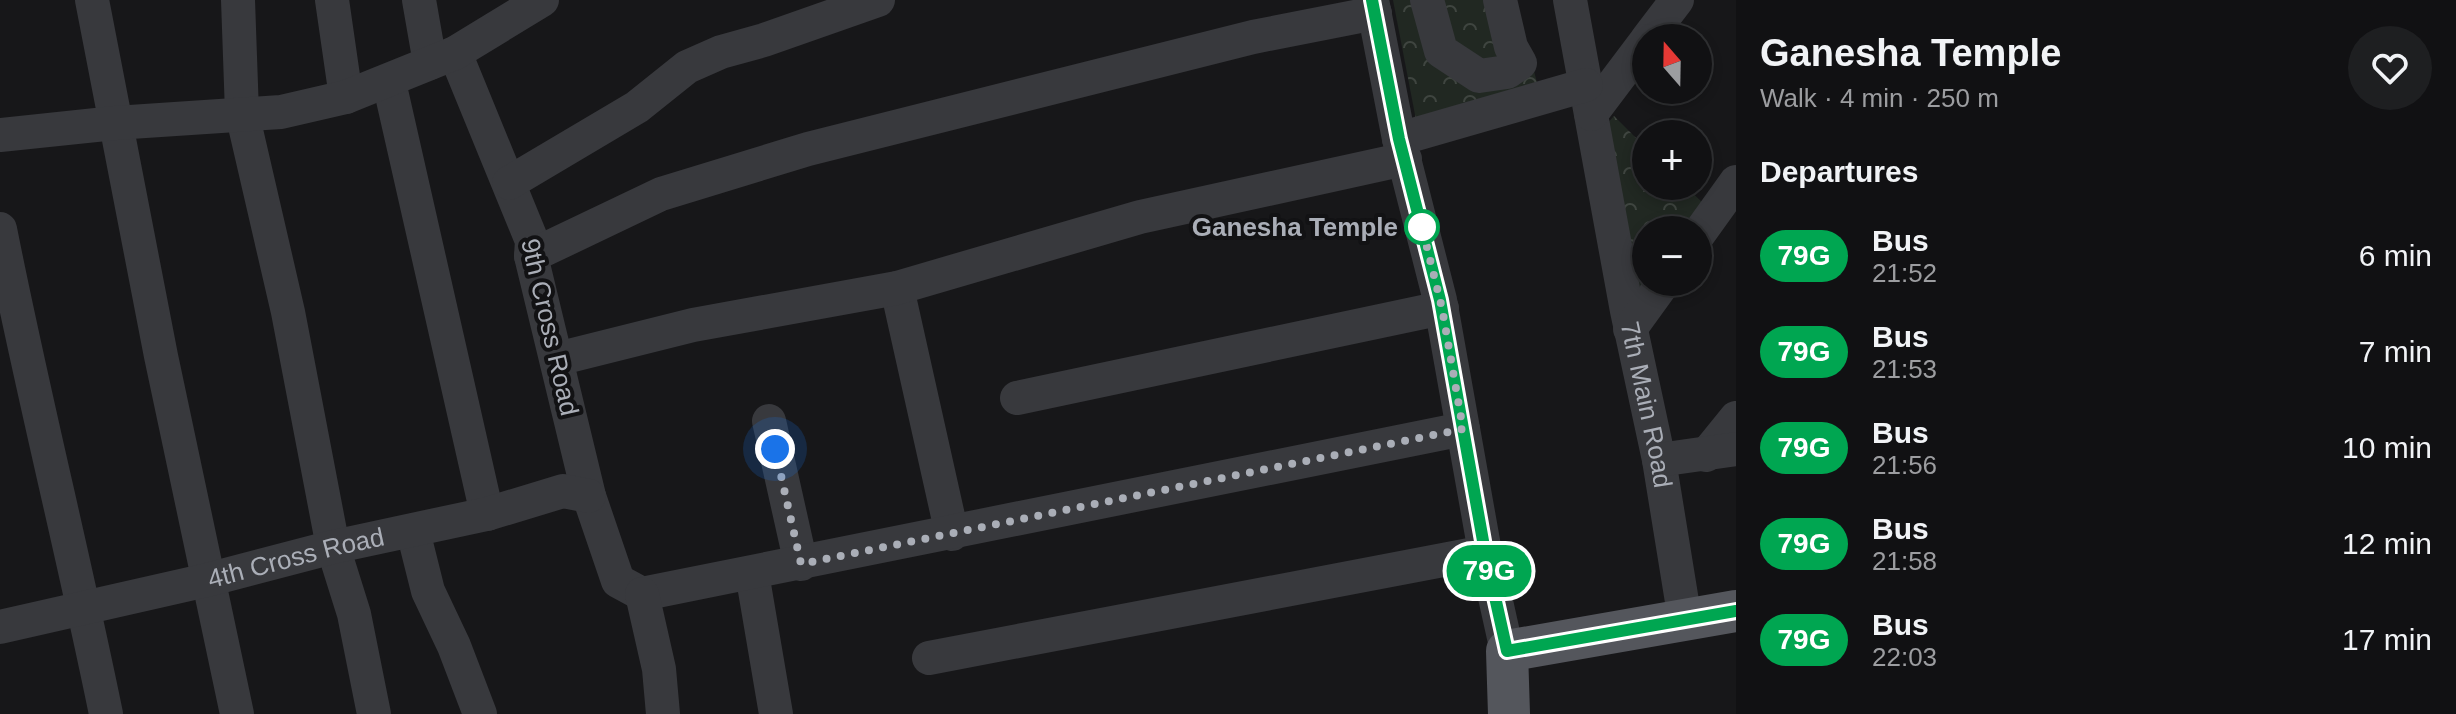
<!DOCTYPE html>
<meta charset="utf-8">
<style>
body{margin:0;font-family:Helvetica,sans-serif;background:#1e1f21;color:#f1f3f6;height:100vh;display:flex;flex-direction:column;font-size:30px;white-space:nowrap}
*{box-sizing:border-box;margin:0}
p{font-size:26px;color:#9c9da0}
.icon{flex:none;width:44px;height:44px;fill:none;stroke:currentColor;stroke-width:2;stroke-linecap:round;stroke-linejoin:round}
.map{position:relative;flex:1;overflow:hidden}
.details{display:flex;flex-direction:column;background:#111113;width:720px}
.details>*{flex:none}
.badge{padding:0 16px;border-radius:26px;font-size:28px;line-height:52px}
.needle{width:52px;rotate:340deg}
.tools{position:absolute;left:1632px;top:24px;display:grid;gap:16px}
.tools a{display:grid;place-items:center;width:80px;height:80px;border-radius:50%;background:#111113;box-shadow:0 4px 12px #0003,0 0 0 2px #303133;font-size:40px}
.you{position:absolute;width:40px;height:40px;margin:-20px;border:6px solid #fff;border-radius:50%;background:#1a73e8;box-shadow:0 0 0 12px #1a73e833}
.map>.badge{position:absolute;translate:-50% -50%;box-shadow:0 0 0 4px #fff}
h2{padding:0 24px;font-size:30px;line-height:72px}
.round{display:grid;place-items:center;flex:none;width:84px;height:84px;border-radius:42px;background:#1e1f21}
.headline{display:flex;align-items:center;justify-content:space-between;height:136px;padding:0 24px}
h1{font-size:38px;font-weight:700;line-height:60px}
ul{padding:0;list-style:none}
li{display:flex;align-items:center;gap:24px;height:96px;padding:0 24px}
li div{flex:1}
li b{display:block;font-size:30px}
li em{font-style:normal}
li .badge{min-width:88px;font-weight:700;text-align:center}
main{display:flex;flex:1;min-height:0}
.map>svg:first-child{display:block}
.park{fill:url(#park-crowns)}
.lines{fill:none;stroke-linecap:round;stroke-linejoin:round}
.minor{stroke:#38393d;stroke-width:34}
.major{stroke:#54565c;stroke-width:42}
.line-casing{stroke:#fff;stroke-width:18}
.line{stroke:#00a651;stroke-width:12}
.walk{stroke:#aaaeb7;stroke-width:8;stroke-dasharray:0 14.4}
.stop-dot{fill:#fff;stroke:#00a651;stroke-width:4}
.labels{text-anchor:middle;stroke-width:8;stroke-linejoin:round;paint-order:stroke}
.stop-label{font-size:26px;font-weight:bold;fill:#aaaeb7;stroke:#121214;text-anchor:end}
.street-label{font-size:26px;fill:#aaaeb7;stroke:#121214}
</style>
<main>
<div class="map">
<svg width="1736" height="714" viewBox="0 0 1736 714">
<defs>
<pattern id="park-crowns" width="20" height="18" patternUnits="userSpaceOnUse" patternTransform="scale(2)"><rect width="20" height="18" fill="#212822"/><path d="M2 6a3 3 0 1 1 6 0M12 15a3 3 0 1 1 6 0" fill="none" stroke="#3f4540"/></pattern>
</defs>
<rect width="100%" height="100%" fill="#171719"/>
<!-- park -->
<g class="park">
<path d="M1393,0H1515L1539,90L1417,125Z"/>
<path d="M1614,116L1646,148V186H1685L1704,204L1685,230H1646V282L1639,292L1603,128Z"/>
</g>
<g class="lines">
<!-- minor -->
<g class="minor">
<path d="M92,0L161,356L237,714"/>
<path d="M238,0L242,113L288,312L333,547L354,614L374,714"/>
<path d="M332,0L346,97"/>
<path d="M419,0L430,63"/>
<path d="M1372,0L1399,139L1440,300L1485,552L1507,651"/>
<path d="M1427,0L1441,51L1479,76L1507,72L1520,63L1511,47L1500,0"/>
<path id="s1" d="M1570,0L1627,311L1659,460L1685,620"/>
<path d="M1648,38L1677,0"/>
<path d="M455,53L532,241L531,256L589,496L618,581L642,594"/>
<path d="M389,82L487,514"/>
<path d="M1591,114L1646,41"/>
<path d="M0,135L115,123L281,112L346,97L455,53L542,0"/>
<path d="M1399,139L1586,85"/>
<path d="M509,183L637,107L687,67L721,52L764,40L878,0"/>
<path d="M0,229C32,391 73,552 106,714"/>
<path d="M1698,235L1736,182"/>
<path d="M531,256L661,194L808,149L1253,37L1375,13"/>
<path d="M897,288L952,534"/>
<path d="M1630,329L1664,282"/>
<path d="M557,359L693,325L897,288L1140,217L1405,159"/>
<path d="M1017,398L1442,308"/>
<path d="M769,421L801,564"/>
<path d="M1706,455L1736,418"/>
<path d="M1659,460L1736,449"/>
<path d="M413,531L428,591L454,646L480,714"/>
<path d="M752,573L776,714"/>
<path d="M642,594L1463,429"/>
<path d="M642,594L659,669L663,714"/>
<path id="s2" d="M0,627L207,580L333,547L487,514L563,491L589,496"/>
<path d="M929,658L1485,552"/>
</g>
<!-- major -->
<path class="major" d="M1509,714L1507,651L1736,611"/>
</g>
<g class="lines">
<defs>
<path id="line" d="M1372,0L1399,139L1440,300L1485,552L1507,651L1736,611"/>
</defs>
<!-- line casing -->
<use href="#line" class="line-casing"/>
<!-- line -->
<use href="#line" class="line"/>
<!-- walk -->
<path class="walk" d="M775,449L801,564L1463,429L1442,308L1422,227"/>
</g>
<!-- markers -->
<circle class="stop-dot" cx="1422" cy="227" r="16"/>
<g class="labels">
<!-- stop labels -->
<g class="stop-label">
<text x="1398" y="236">Ganesha Temple</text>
</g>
<!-- street labels -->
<g class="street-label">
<text transform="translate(550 327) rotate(77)" y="9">9th Cross Road</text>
<text dy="9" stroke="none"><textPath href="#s1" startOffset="412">7th Main Road</textPath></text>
<text dy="9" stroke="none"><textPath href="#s2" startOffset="304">4th Cross Road</textPath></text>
</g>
</g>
</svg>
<div class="tools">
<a><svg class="needle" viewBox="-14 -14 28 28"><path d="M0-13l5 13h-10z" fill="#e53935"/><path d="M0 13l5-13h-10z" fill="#9c9da0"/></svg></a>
<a>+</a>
<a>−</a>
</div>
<div class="you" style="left:775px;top:449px"></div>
<b class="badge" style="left:1489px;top:571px;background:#00a651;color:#fff">79G</b>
</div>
<section class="details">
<div class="headline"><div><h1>Ganesha Temple</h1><p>Walk · 4 min · 250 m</p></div><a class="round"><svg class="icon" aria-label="heart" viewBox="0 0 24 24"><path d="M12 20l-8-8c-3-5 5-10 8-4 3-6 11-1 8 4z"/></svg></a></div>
<h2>Departures</h2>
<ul>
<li><span class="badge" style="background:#00a651;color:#fff">79G</span><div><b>Bus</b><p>21:52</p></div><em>6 min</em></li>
<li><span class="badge" style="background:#00a651;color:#fff">79G</span><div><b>Bus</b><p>21:53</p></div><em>7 min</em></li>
<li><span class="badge" style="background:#00a651;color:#fff">79G</span><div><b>Bus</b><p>21:56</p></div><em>10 min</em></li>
<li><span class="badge" style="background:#00a651;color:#fff">79G</span><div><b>Bus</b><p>21:58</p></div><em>12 min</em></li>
<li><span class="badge" style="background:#00a651;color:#fff">79G</span><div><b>Bus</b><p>22:03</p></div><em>17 min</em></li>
</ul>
</section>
</main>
